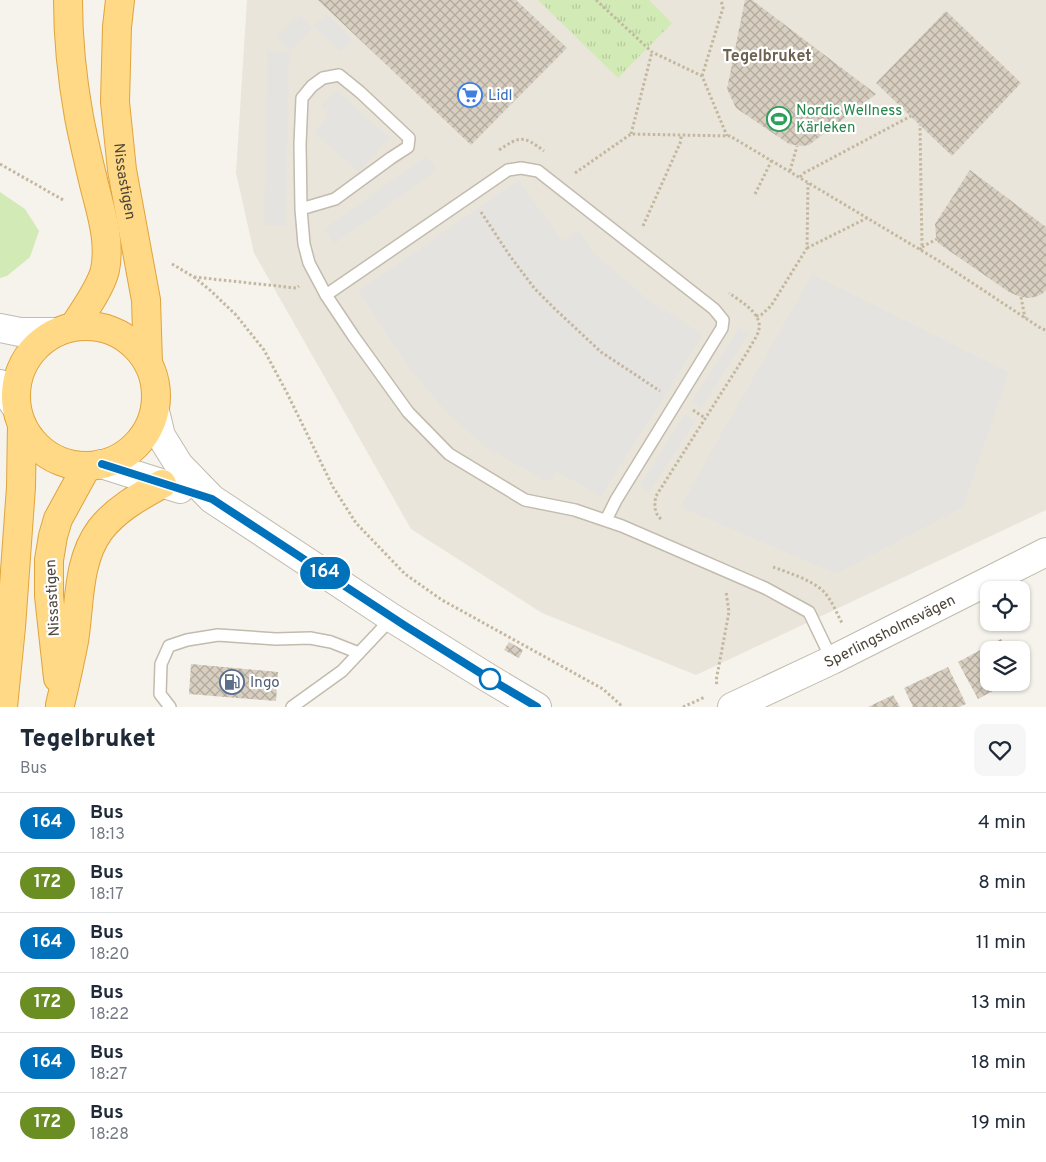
<!DOCTYPE html>
<meta charset="utf-8">
<style>
body{margin:0;font-family:Overpass,sans-serif;background:#f6f6f7;color:#1f2937;height:100vh;display:flex;flex-direction:column;font-size:19px;white-space:nowrap}
*{box-sizing:border-box;margin:0}
p{font-size:16px;color:#747a83}
.icon{flex:none;width:28px;height:28px;fill:none;stroke:currentColor;stroke-width:2;stroke-linecap:round;stroke-linejoin:round}
.map{position:relative;height:707px;overflow:hidden}
.side{display:flex;flex-direction:column;background:#fff;flex:1}
.side>*{flex:none}
.badge{padding:0 10px;border-radius:16px;font-size:18px;line-height:32px}
.controls{position:absolute;left:980px;top:581px;display:grid;gap:10px}
.controls a{display:grid;place-items:center;width:50px;height:50px;border-radius:10px;background:#fff;box-shadow:0 1px 4px #0004;font-size:25px}
.map>.badge{position:absolute;translate:-50% -50%;box-shadow:0 0 0 2px #fff}
.round{display:grid;place-items:center;flex:none;width:52px;height:52px;border-radius:10px;background:#f6f6f7}
.headline{display:flex;align-items:center;justify-content:space-between;height:85px;padding:0 20px}
h1{font-size:24px;font-weight:800;line-height:38px}
ul{padding:0;list-style:none}
li{display:flex;align-items:center;gap:15px;height:60px;padding:0 20px;border-top:1px solid #e0e1e3}
li div{flex:1}
li b{display:block;font-size:19px}
li em{font-style:normal}
li .badge{min-width:55px;font-weight:700;text-align:center}
.map>svg:first-child{display:block}
.residential{fill:#eae5da}
.green{fill:#d2eab5}
.park{fill:url(#park-tufts)}
.parking{fill:#e5e3e0}
.building{fill:url(#building-cross-hatch)}
.lines{fill:none;stroke-linecap:round;stroke-linejoin:round}
.service-casing{stroke:#c2bbae;stroke-width:14}
.tertiary-casing{stroke:#c2bbae;stroke-width:30}
.trunk-casing{stroke:#e0a43c;stroke-width:30}
.path{stroke:#c4b79f;stroke-width:3;stroke-dasharray:2.5 2.5;stroke-linecap:butt}
.service{stroke:#fff;stroke-width:11}
.tertiary{stroke:#fff;stroke-width:28}
.trunk{stroke:#ffd985;stroke-width:28}
.line-casing{stroke:#fff;stroke-width:11}
.line{stroke:#0072bc;stroke-width:8}
.stop-dot{fill:#fff;stroke:#0072bc;stroke-width:2.5}
.labels{text-anchor:middle;stroke-width:4.5;stroke-linejoin:round;paint-order:stroke}
.shop-label{font-size:15px;fill:#366cbe;stroke:#fff;text-anchor:start}
.leisure-label{font-size:15px;fill:#27864d;stroke:#fff;text-anchor:start}
.street-label{font-size:15px;fill:#4b4439;stroke:#fff}
.service-label{font-size:15px;fill:#4e5e75;stroke:#fff;text-anchor:start}
.neighbourhood-label{font-size:16px;font-weight:bold;fill:#6e6250;stroke:#fff}
</style>
<div class="map">
<svg width="1046" height="707" viewBox="0 0 1046 707">
<defs>
<pattern id="park-tufts" width="24" height="20" patternUnits="userSpaceOnUse" patternTransform="scale(1.25)"><rect width="24" height="20" fill="#d2eab5"/><path d="M3 7l-1-3M5 7V3M7 7l1-3M15 17l-1-3M17 17v-4M19 17l1-3" fill="none" stroke="#b6ca9c"/></pattern>
<pattern id="building-cross-hatch" width="8" height="8" patternUnits="userSpaceOnUse" patternTransform="scale(1.25)"><rect width="8" height="8" fill="#d8cfc1"/><path d="M0 0l8 8M0 8l8-8" fill="none" stroke="#b1aa9e"/></pattern>
</defs>
<rect width="100%" height="100%" fill="#f6f3ec"/>
<!-- residential -->
<path class="residential" d="M247,0H1046V510L696,675L542,613L411,529L254,253L236,173Z"/>
<!-- green -->
<path class="green" d="M0,192L25,209L39,231L30,257L7,276L0,278Z"/>
<!-- park -->
<path class="park" d="M538,0H649L672,23L618,78Z"/>
<!-- parking -->
<g class="parking">
<path d="M326,14L353,40L340,52L314,27Z"/>
<path d="M299,15L313,28L290,51L276,37Z"/>
<path d="M267,51L289,52L286,225H264Z"/>
<path d="M336,90L389,138L359,172L314,132L329,115L321,107Z"/>
<path d="M427,156L437,170L334,244L324,229Z"/>
<path d="M519,180L562,241L579,230L592,251L645,297L703,335L601,496L557,472L548,482L487,448L448,414L410,369L358,291Z"/>
<path d="M812,274L1009,372L963,507L836,574L680,507Z"/>
<path d="M740,327L749,333L701,409L691,403Z"/>
<path d="M685,414L695,421L649,492L640,486Z"/>
</g>
<!-- building -->
<g class="building">
<path d="M318,0H516L567,48L471,145Z"/>
<path d="M745,0H752L876,94L809,145L801,146L789,144L736,108L727,89Z"/>
<path d="M946,11L1021,83L952,156L876,83Z"/>
<path d="M970,170L1046,227V290L1042,294L1035,297L1028,298L1018,296L1009,292L938,243L936,236L935,224Z"/>
<path d="M1001,639L1007,650H989V682H1009L978,699L958,662Z"/>
<path d="M509,642L523,650L519,658L504,650Z"/>
<path d="M191,664L278,672L276,701L189,694Z"/>
<path d="M948,667L966,704L959,707H913L904,688Z"/>
<path d="M893,695L900,707H868Z"/>
</g>
<g class="lines">
<defs>
<g id="service">
<path d="M301,209L335,199L391,158L408,147L409,138L360,92L339,75L323,78L312,86L302,98L300,144L301,209L304,244L309,263L326,295L354,337L408,412L449,454L525,500L575,510L622,526L765,588L809,612L832,660"/>
<path d="M326,295L508,170L521,168L538,171L714,309L723,320L722,328L616,500L606,520"/>
<path d="M170,707L160,694L161,664L169,646L187,640L218,635L276,639L310,638L331,642L359,653"/>
<path d="M292,707L342,671L392,618"/>
</g>
<g id="tertiary">
<path d="M0,328L20,332H57"/>
<path d="M0,384L16,407"/>
<path d="M155,411L161,436L179,465L212,499L392,618L490,679L537,707"/>
<path d="M101,464L180,489"/>
<path id="s1" d="M732,707L832,660L1046,552"/>
</g>
<g id="trunk">
<path d="M68,0C68,39 72,78 79,117C83,138 88,159 93,180C100,210 111,239 105,270C101,287 84,311 74,326"/>
<path id="s2" d="M120,0L117,27L115,102L122,170L146,300L148,363"/>
<circle cx="86" cy="396" r="70"/>
<path d="M58,678L49,596V560L53,536L58,519L87,466"/>
<path d="M60,705C65,684 70,662 74,641C80,604 77,561 100,530C116,509 140,496 162,484"/>
<path d="M3,707L11,627L21,487L22,425"/>
</g>
</defs>
<!-- service casing -->
<use href="#service" class="service-casing"/>
<!-- tertiary casing -->
<use href="#tertiary" class="tertiary-casing"/>
<!-- trunk casing -->
<use href="#trunk" class="trunk-casing"/>
<!-- path -->
<g class="path">
<path d="M596,0L652,52L702,76L727,136"/>
<path d="M702,76L723,8L721,0"/>
<path d="M631,134L652,52"/>
<path d="M499,150C520,136 523,135 544,151"/>
<path d="M0,164L65,201"/>
<path d="M790,171L797,146"/>
<path d="M575,173L631,134L730,136L939,261L1042,329L1046,330"/>
<path d="M800,177L804,173L911,116"/>
<path d="M755,194L772,160"/>
<path d="M481,212L510,256L535,289L555,309L601,352L660,391"/>
<path d="M643,226L681,141V135"/>
<path d="M922,247L937,239"/>
<path d="M807,248L867,218"/>
<path d="M920,250L922,247L920,125"/>
<path d="M172,264L194,277L211,291L236,315L264,350L287,393L333,487L356,523L405,574L442,600L603,689L623,707"/>
<path d="M194,277L296,288L299,286"/>
<path d="M1021,297L1025,318"/>
<path d="M756,316L761,315L771,306L807,248L808,183"/>
<path d="M693,410L705,418"/>
<path d="M661,519C654,513 654,505 656,496L748,351C751,344 758,336 759,329C762,313 740,301 729,293"/>
<path d="M773,567C787,572 811,580 822,590C831,598 836,612 842,623"/>
<path d="M717,684L716,681L729,612L726,592"/>
<path d="M683,707L705,697"/>
</g>
<!-- service -->
<use href="#service" class="service"/>
<!-- tertiary -->
<use href="#tertiary" class="tertiary"/>
<!-- trunk -->
<use href="#trunk" class="trunk"/>
</g>
<g class="lines">
<defs>
<path id="line" d="M102,464L212,499L407,627L490,679L537,707"/>
</defs>
<!-- line casing -->
<use href="#line" class="line-casing"/>
<!-- line -->
<use href="#line" class="line"/>
</g>
<!-- icons -->
<defs>
<symbol id="supermarket-ring" viewBox="-11 -11 22 22"><circle r="9.5" fill="#fff" stroke="#3f7fe0" stroke-width="1.5"/><path d="M-6-5.5h2.5l.6 2H6L4.5 2H-2.5L-4.4-4H-6ZM-1.5 3.2a1.3 1.3 0 1 0 .1 0ZM3 3.2a1.3 1.3 0 1 0 .1 0Z" fill="#3f7fe0"/></symbol>
<symbol id="stadium-ring" viewBox="-11 -11 22 22"><circle r="9.5" fill="#fff" stroke="#2e9e5b" stroke-width="1.5"/><path d="M0-5a6.5 5 0 1 0 0 10a6.5 5 0 1 0 0-10ZM-3.5-1.8h7v3.6h-7Z" fill="#2e9e5b"/></symbol>
<symbol id="fuel-ring" viewBox="-11 -11 22 22"><circle r="9.5" fill="#fff" stroke="#5c6f8a" stroke-width="1.5"/><path d="M-5.5-6h7V0h2V4h1.3V-2.5L3-4.5l.8-.8L6-3V5H2.5V1h-1V6h-7ZM-4.2-4.7v3.2H.2V-4.7Z" fill="#5c6f8a"/></symbol>
</defs>
<g fill-rule="evenodd">
<use href="#supermarket-ring" x="456" y="81" width="28" height="28"/>
<use href="#stadium-ring" x="765" y="105" width="28" height="28"/>
<use href="#fuel-ring" x="218" y="668" width="28" height="28"/>
</g>
<!-- markers -->
<circle class="stop-dot" cx="490" cy="679" r="10"/>
<g class="labels">
<!-- shop labels -->
<g class="shop-label">
<text x="488" y="100">Lidl</text>
</g>
<!-- leisure labels -->
<g class="leisure-label">
<text x="796" y="115">Nordic Wellness<tspan x="796" dy="17">Kärleken</tspan></text>
</g>
<!-- street labels -->
<g class="street-label">
<text dy="5" stroke="none"><textPath href="#s2" startOffset="182">Nissastigen</textPath></text>
<text transform="translate(52 598) rotate(-93)" y="5">Nissastigen</text>
<text dy="5" stroke="none"><textPath href="#s1" startOffset="175">Sperlingsholmsvägen</textPath></text>
</g>
<!-- service labels -->
<g class="service-label">
<text x="250" y="687">Ingo</text>
</g>
<!-- neighbourhood labels -->
<g class="neighbourhood-label">
<text x="767" y="61">Tegelbruket</text>
</g>
</g>
</svg>
<div class="controls">
<a><svg class="icon" aria-label="locate" viewBox="0 0 24 24"><circle cx="12" cy="12" r="6"/><path d="M12 2v4M12 18v4M2 12h4M18 12h4"/></svg></a>
<a><svg class="icon" aria-label="layers" viewBox="0 0 24 24"><path d="M12 4l9 5-9 5-9-5zM3 14l9 5 9-5"/></svg></a>
</div>
<b class="badge" style="left:325px;top:573px;background:#0072bc;color:#fff">164</b>
</div>
<section class="side">
<div class="headline"><div><h1>Tegelbruket</h1><p>Bus</p></div><a class="round"><svg class="icon" aria-label="heart" viewBox="0 0 24 24"><path d="M12 20l-8-8c-3-5 5-10 8-4 3-6 11-1 8 4z"/></svg></a></div>
<ul>
<li><span class="badge" style="background:#0072bc;color:#fff">164</span><div><b>Bus</b><p>18:13</p></div><em>4 min</em></li>
<li><span class="badge" style="background:#6b8e23;color:#fff">172</span><div><b>Bus</b><p>18:17</p></div><em>8 min</em></li>
<li><span class="badge" style="background:#0072bc;color:#fff">164</span><div><b>Bus</b><p>18:20</p></div><em>11 min</em></li>
<li><span class="badge" style="background:#6b8e23;color:#fff">172</span><div><b>Bus</b><p>18:22</p></div><em>13 min</em></li>
<li><span class="badge" style="background:#0072bc;color:#fff">164</span><div><b>Bus</b><p>18:27</p></div><em>18 min</em></li>
<li><span class="badge" style="background:#6b8e23;color:#fff">172</span><div><b>Bus</b><p>18:28</p></div><em>19 min</em></li>
</ul>
</section>
